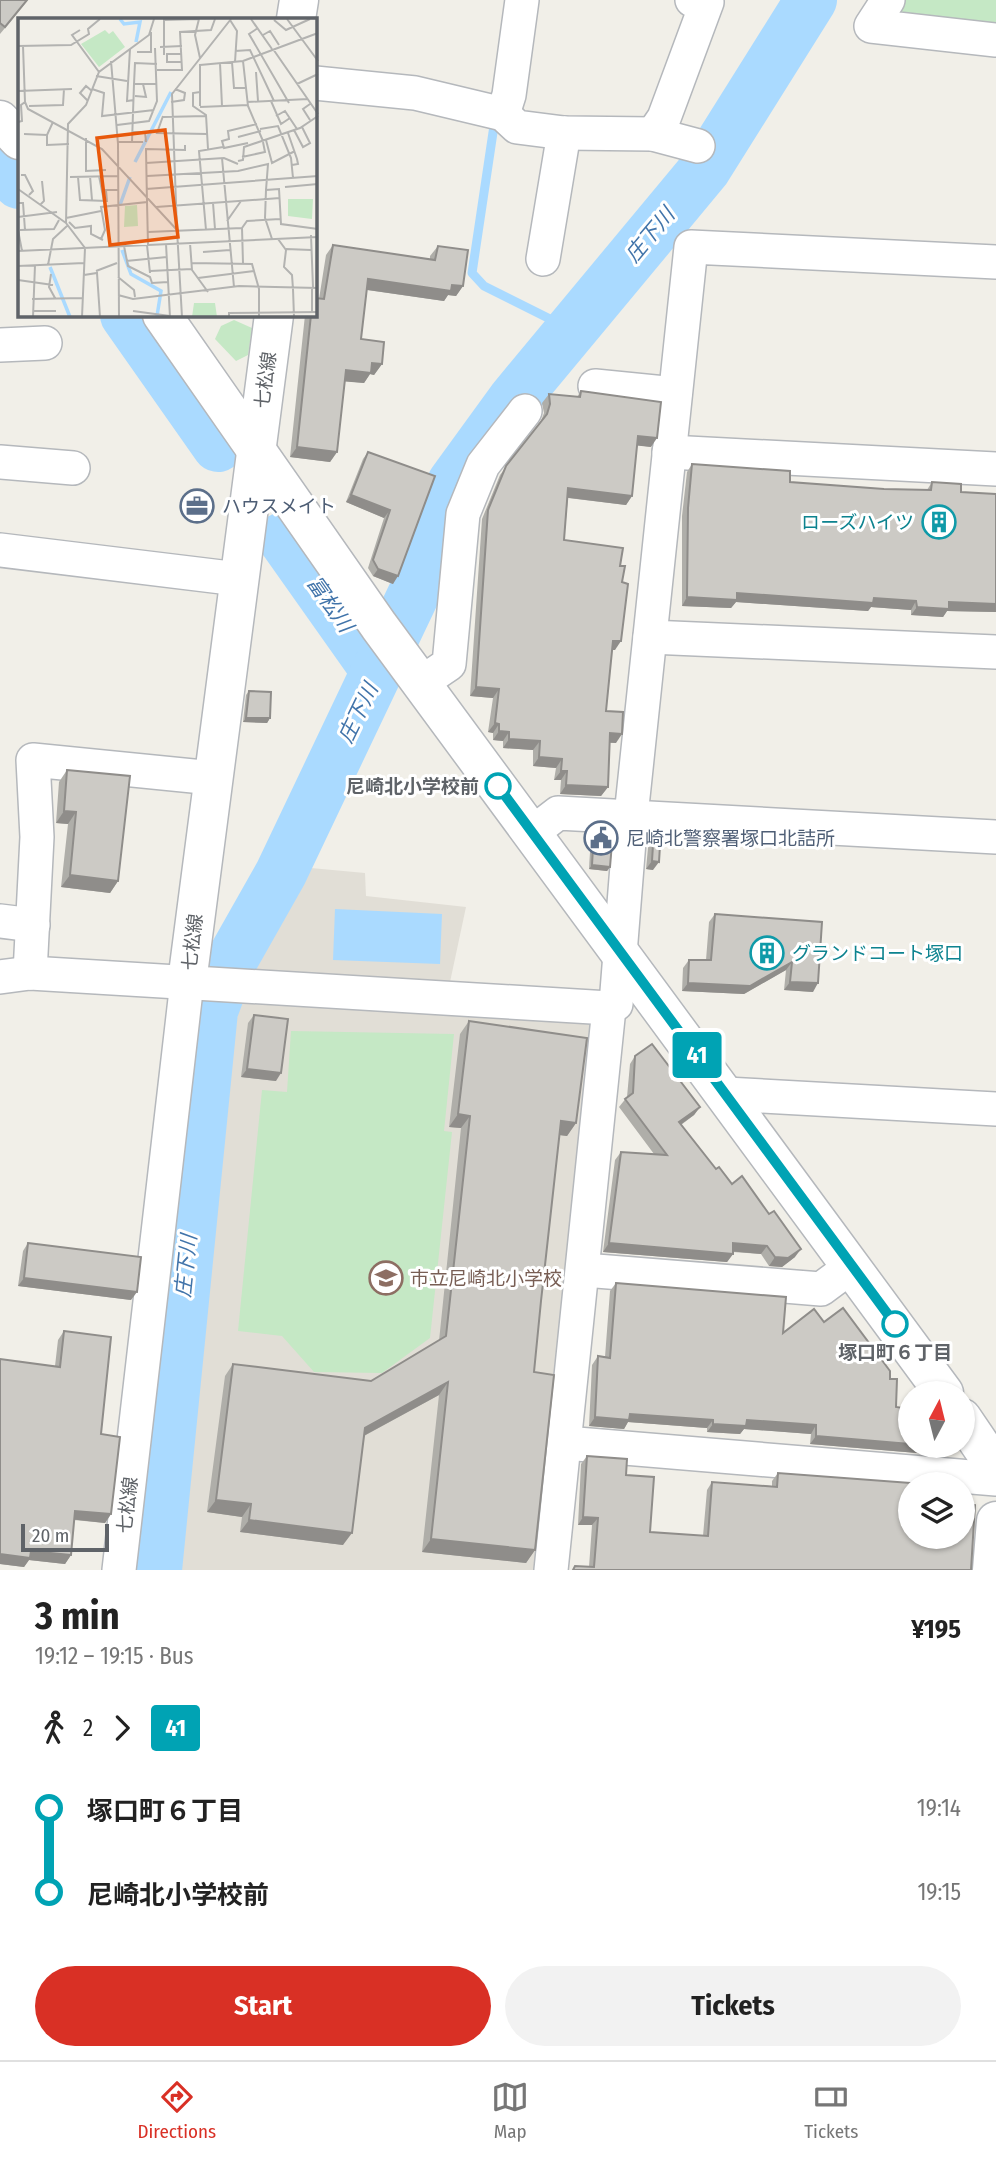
<!DOCTYPE html>
<meta charset="utf-8">
<style>
body{margin:0;font-family:"Fira Sans Condensed","Noto Sans JP",sans-serif;background:#f2f2f2;color:#222;height:100vh;display:flex;flex-direction:column;font-size:26px;white-space:nowrap}
*{box-sizing:border-box;margin:0}
p{font-size:23px;color:#767676}
.icon{flex:none;width:38px;height:38px;fill:none;stroke:currentColor;stroke-width:2;stroke-linecap:round;stroke-linejoin:round}
.map{position:relative;height:1570px;overflow:hidden}
.sheet{display:flex;flex-direction:column;background:#fff;flex:1}
.sheet>*{flex:none}
.badge{padding:0 14px;border-radius:5px;font-size:24px;line-height:46px}
.needle{width:46px;rotate:7deg}
.tools{position:absolute;left:898px;top:1381px;display:grid;gap:14px}
.tools a{display:grid;place-items:center;width:77px;height:77px;border-radius:50%;background:#fff;box-shadow:0 2px 5px #0004;font-size:35px}
.scale{position:absolute;left:21px;bottom:18px;width:88px;box-sizing:border-box;padding-left:7px;border:4px solid #5f6368;border-top:0;font-size:19px;line-height:24px;white-space:nowrap;color:#5f6368;-webkit-text-stroke:5px #fff;paint-order:stroke}
.map>.badge{position:absolute;translate:-50% -50%;box-shadow:0 0 0 4px #fff}
.legs{display:flex;align-items:center;gap:10px;height:77px;padding:0 35px;font-size:23px}
.legs p{margin-inline-start:auto}
.headline{display:flex;align-items:center;justify-content:space-between;height:119px;padding:0 35px}
h1{font-size:38px;font-weight:700;line-height:52px}
.button{display:flex;gap:14px;margin-top:auto;padding:14px 35px}
.button a{flex:1;height:80px;border-radius:42px;background:#d93025;color:#fff;font-size:28px;font-weight:700;line-height:80px;text-align:center}
.button a+a{background:#f2f2f2;color:#222}
ul{padding:0 35px;list-style:none}
li{display:flex;align-items:center;gap:24px;height:84px;font-size:26px}
li i{display:grid;place-items:center;width:10px;height:100%;margin:0 9px;background:currentColor}
li i::after{content:'';width:18px;height:18px;margin:-9px;border:5px solid;border-radius:50%;background:#fff}
li p{margin-inline-start:auto}
li:first-child i{background:linear-gradient(#0000 50%,currentColor 0)}
li:last-child i{background:linear-gradient(currentColor 50%,#0000 0)}
.menu{display:flex;justify-content:space-around;align-items:center;height:98px;border-top:2px solid #e0e0e0;background:#fff;font-size:19px;color:#767676}
.menu a{display:grid;justify-items:center;gap:4px}
.menu .current{color:#d93025}
.map>svg:first-child{display:block}
.education{fill:#e1ded6}
.green{fill:#c5e8c5}
.water{fill:#aadaff}
.lines{fill:none;stroke-linecap:round;stroke-linejoin:round}
.stream{stroke:#aadaff;stroke-width:9}
.river{stroke:#aadaff;stroke-width:52}
.minor-casing{stroke:#b5b8bc;stroke-width:36}
.tertiary-casing{stroke:#b5b8bc;stroke-width:41}
.minor{stroke:#fff;stroke-width:33}
.tertiary{stroke:#fff;stroke-width:38}
.wall{fill:#afaea9}
.shaded-wall{fill:#8f8d8a}
.building{fill:#cccac5;stroke:#8f8d8a;stroke-width:2}
.line-1-casing{stroke:#fff;stroke-width:16}
.line-1{stroke:#00a3b4;stroke-width:10}
.stop-1-dot{fill:#fff;stroke:#00a3b4;stroke-width:3.5}
.labels{text-anchor:middle;stroke-width:6;stroke-linejoin:round;paint-order:stroke}
.street-label{font-size:19px;fill:#5f6368;stroke:#fff}
.service-label{font-size:19px;fill:#4e5e75;stroke:#fff;text-anchor:start}
.culture-label{font-size:19px;fill:#0d838f;stroke:#fff;text-anchor:end}
.stop-label{font-size:19px;font-weight:bold;fill:#5f6368;stroke:#fff;text-anchor:end}
.education-label{font-size:19px;fill:#785e54;stroke:#fff;text-anchor:start}
.water-label{font-size:21px;font-style:italic;fill:#4174aa;stroke:#fff}
.inset-river{fill:none;stroke:#aadaff;stroke-width:3.5}
.inset-road{fill:none;stroke:#b3b3b1;stroke-width:2}
.view{fill:#e8590c;fill-opacity:0.15;stroke:#e8590c;stroke-width:3.5}
.inset-edge{fill:none;stroke:#5f6368;stroke-width:3.5}
</style>
<div class="map">
<svg width="996" height="1570" viewBox="0 0 996 1570">
<rect width="100%" height="100%" fill="#f1efe8"/>
<!-- education -->
<g class="education">
<path d="M300,867L365,873L366,896L466,907L450,982L255,972Z"/>
<path d="M242,1001L586,1014L597,1026L538,1570H170L169,1529L238,1011Z"/>
</g>
<!-- green -->
<g class="green">
<path d="M905,0H996V28L891,16Z"/>
<path d="M234,320L252,328L248,355L236,361L215,339L221,326Z"/>
<path d="M291,1031L454,1034L444,1131L452,1132L430,1338L382,1373L314,1372L282,1336L238,1331L262,1090L287,1092Z"/>
</g>
<!-- water -->
<path class="water" d="M335,909L442,914L440,964L333,960Z"/>
<g class="lines">
<!-- stream -->
<path class="stream" d="M495,119L472,273L484,286L572,330"/>
<!-- river -->
<g class="river">
<path d="M0,164L19,183"/>
<path d="M126,315L218,446"/>
<path d="M283,538L377,671"/>
<path d="M156,1570L212,1011L229,965L281,873L428,564L453,483L514,399L705,169L811,0"/>
</g>
<defs>
<g id="minor">
<path d="M692,0L707,2L664,118L653,134L698,146"/>
<path d="M888,0L871,26L996,40"/>
<path d="M315,83L415,93L503,114L517,127L564,133L653,134"/>
<path d="M503,114L509,95L522,0"/>
<path d="M543,259L564,133"/>
<path d="M0,345L45,343"/>
<path d="M595,386L675,394"/>
<path d="M669,452L996,469"/>
<path d="M0,462L73,468"/>
<path d="M0,550L238,579"/>
<path d="M650,637L996,652"/>
<path d="M421,683L449,664L463,514L483,465L525,411"/>
<path d="M532,833L558,813L996,837"/>
<path d="M0,921L33,925"/>
<path d="M30,973L37,837L33,760L213,778"/>
<path d="M0,977L30,973L609,1008L616,1004L631,816L691,247L996,262"/>
<path d="M726,1094L996,1109"/>
<path d="M584,1270L821,1289L852,1266"/>
<path d="M565,1443L996,1479"/>
<path d="M119,1570L187,982"/>
<path d="M551,1570L609,1008"/>
</g>
<g id="tertiary">
<path d="M296,19L299,0"/>
<path d="M0,120L19,140"/>
<path d="M162,315L379,626L944,1393"/>
<path d="M187,982L274,315"/>
<path d="M962,1418L996,1468"/>
<path d="M992,1570L996,1521"/>
</g>
</defs>
<!-- minor casing -->
<use href="#minor" class="minor-casing"/>
<!-- tertiary casing -->
<use href="#tertiary" class="tertiary-casing"/>
<!-- minor -->
<use href="#minor" class="minor"/>
<!-- tertiary -->
<use href="#tertiary" class="tertiary"/>
</g>
<!-- wall -->
<g class="wall">
<path d="M0,0H28L0,34Z"/>
<path d="M333,245L430,259V256L438,246L463,286L456,296L448,295L444,301L367,290L361,339L382,364L374,375L370,374L364,383L345,381L337,452L330,462L290,457L305,315H315L319,299L326,255Z"/>
<path d="M581,391L651,447L637,445L632,496L626,505L568,498L564,540L620,566L622,582L615,650H612L606,711L616,743H610L608,787L601,796L560,794L561,780H554L556,768L533,766V750L503,748V741L493,740V733L488,732L493,698L470,696L482,519L500,475L541,421L544,413L542,403L549,394L577,397Z"/>
<path d="M368,452L435,476L393,584L373,576L368,568L384,518L346,502L363,459Z"/>
<path d="M692,464L790,482L884,489L927,490L932,482L961,492L996,494V612L947,611L943,617L911,615V610L871,607L868,611L736,602L731,608L682,606V516L687,472Z"/>
<path d="M249,691L270,718L267,723L243,722L246,695Z"/>
<path d="M67,770L118,881L110,893L61,887L68,824L56,823L59,782Z"/>
<path d="M654,829L653,870L646,869L649,837Z"/>
<path d="M594,830L610,867L607,871L589,869L591,834Z"/>
<path d="M715,914L822,922L813,992L784,990L786,970L744,994L682,991L683,968L689,960H706L709,922Z"/>
<path d="M254,1015L276,1081L241,1077L248,1023Z"/>
<path d="M469,1021L576,1123L567,1136L559,1135L541,1301L534,1372L535,1550L526,1563L422,1552L439,1395L364,1436L343,1545L240,1532L242,1517L207,1512L225,1376L233,1364L371,1381L439,1341L461,1128L449,1127L460,1034Z"/>
<path d="M635,1056L700,1107L694,1115L681,1125L716,1169L732,1184L795,1257L782,1267L769,1266L761,1254L733,1252V1254L727,1262L603,1252L615,1160L621,1152L654,1154L619,1107L627,1097L630,1064Z"/>
<path d="M28,1243L131,1300L18,1286L23,1251Z"/>
<path d="M616,1283L783,1333L824,1322L890,1379L896,1407L929,1454L810,1444L811,1434L744,1429L740,1434L707,1432V1428L628,1422L624,1429L589,1426L592,1365L598,1356L605,1357L610,1291Z"/>
<path d="M64,1331L101,1434L111,1514L105,1523L74,1520L71,1555L65,1564L29,1560L24,1567L0,1564V1359L55,1366L58,1340Z"/>
<path d="M587,1456L626,1475L650,1532L703,1536L707,1490L712,1482L772,1486V1481L778,1473L910,1484L968,1504L971,1570L589,1567L592,1525H578L581,1464Z"/>
</g>
<!-- shaded-wall -->
<g class="shaded-wall">
<path d="M368,279L452,285L463,286L456,296L448,295L444,301L361,289Z"/>
<path d="M372,363L382,364L374,375L370,374L364,383L339,381L346,370Z"/>
<path d="M638,436L657,438L651,447L632,445Z"/>
<path d="M297,447L337,452L330,462L290,457Z"/>
<path d="M568,488L632,496L626,505L562,497Z"/>
<path d="M351,495L390,510L384,518L346,502Z"/>
<path d="M378,569L398,576L393,584L373,576Z"/>
<path d="M737,593L874,598L916,601L911,610L871,607L868,611L736,602L731,608L682,606L687,597Z"/>
<path d="M949,602L996,604V612L947,611L943,617L911,615L917,607Z"/>
<path d="M613,641H621L615,650H607Z"/>
<path d="M476,687L499,689L493,698L470,696Z"/>
<path d="M246,718H270L267,723L243,722Z"/>
<path d="M495,723L499,724L493,733L488,732Z"/>
<path d="M499,731L509,732L503,741L493,740Z"/>
<path d="M610,733L622,734L616,743L604,742Z"/>
<path d="M509,739L540,741L533,750L503,748Z"/>
<path d="M539,757L562,759L556,768L533,766Z"/>
<path d="M561,771H567L561,780H554Z"/>
<path d="M566,785L608,787L601,796L560,794Z"/>
<path d="M64,811L76,812L68,824L56,823Z"/>
<path d="M652,861L659,862L653,870L646,869Z"/>
<path d="M592,865L610,867L607,871L589,869Z"/>
<path d="M70,875L118,881L110,893L61,887Z"/>
<path d="M792,962L786,970L744,994L682,991L688,983Z"/>
<path d="M790,982L818,983L813,992L784,990Z"/>
<path d="M247,1069L281,1073L276,1081L241,1077Z"/>
<path d="M700,1107L694,1115L673,1130L679,1122Z"/>
<path d="M458,1114L470,1116L461,1128L449,1127Z"/>
<path d="M561,1121L576,1123L567,1136L552,1134Z"/>
<path d="M609,1243L733,1254L727,1262L603,1252Z"/>
<path d="M733,1243L767,1246L761,1254L728,1251Z"/>
<path d="M801,1249L795,1257L782,1267L769,1266L775,1257Z"/>
<path d="M24,1278L137,1292L131,1300L18,1286Z"/>
<path d="M448,1382L439,1395L356,1440L365,1428Z"/>
<path d="M630,1414L713,1420L707,1428L628,1422L624,1429L589,1426L595,1417Z"/>
<path d="M747,1420L816,1425L811,1434L744,1429L740,1434L707,1432L713,1424Z"/>
<path d="M816,1436L910,1444V1446H935L929,1454L810,1444Z"/>
<path d="M216,1500L251,1504L242,1517L207,1512Z"/>
<path d="M75,1511L111,1514L105,1523L69,1519Z"/>
<path d="M583,1517L598,1518L592,1525H578Z"/>
<path d="M249,1520L352,1533L343,1545L240,1532Z"/>
<path d="M431,1539L535,1550L526,1563L422,1552Z"/>
<path d="M31,1551L71,1555L65,1564L29,1560L24,1567L0,1564V1554Z"/>
</g>
<!-- building -->
<g class="building">
<path d="M0,0H27L5,27L0,23Z"/>
<path d="M333,245L435,260L438,246L468,250L463,286L452,285L451,291L368,279L361,339L384,342L382,364L372,363L371,373L346,370L337,452L297,447L311,315H315V298L324,299Z"/>
<path d="M581,391L661,402L657,438L638,436L632,496L568,488L564,540L623,548L620,566H625L622,582L628,584L621,641H613L606,711L623,712L622,734L610,733L608,787L566,785L567,771H561L562,759L539,757L540,741L509,739V732L499,731V724L495,723L499,689L476,687L488,510L506,466L547,414L550,404L549,394L580,397Z"/>
<path d="M368,452L435,476L398,576L378,569L373,560L390,510L351,495Z"/>
<path d="M692,464L790,471V482L884,489L931,490L932,482L961,484V492L996,494V604L949,602V609L917,607L916,601L874,598L873,603L737,593V600L687,597L688,508Z"/>
<path d="M249,691L271,692L270,718H246Z"/>
<path d="M67,770L130,776L118,881L70,875L76,812L64,811Z"/>
<path d="M654,829H661L659,862L652,861Z"/>
<path d="M594,830L613,831L610,867L592,865Z"/>
<path d="M715,914L822,922L818,983L790,982L792,962L750,986L688,983L689,960H711Z"/>
<path d="M254,1015L288,1019L281,1073L247,1069Z"/>
<path d="M469,1021L587,1038L576,1123L561,1121L541,1301L534,1372L554,1375L535,1550L431,1539L448,1382L365,1428L352,1533L249,1520L251,1504L216,1500L233,1364L371,1381L446,1336L470,1116L458,1114Z"/>
<path d="M652,1044L700,1107L679,1122L716,1169L719,1167L732,1184L742,1176L769,1214L774,1211L801,1249L788,1258L775,1257L767,1246L733,1243V1254L609,1243L621,1152L667,1155L625,1099L633,1093L635,1056Z"/>
<path d="M28,1243L141,1257L137,1292L24,1278Z"/>
<path d="M616,1283L786,1297L783,1333L814,1309L824,1322L843,1308L890,1371V1379H897L896,1407L910,1409V1444L816,1436V1425L747,1420L746,1426L713,1424V1420L630,1414L629,1420L595,1417L598,1356L610,1358Z"/>
<path d="M64,1331L111,1337L101,1434L120,1437L111,1514L75,1511L71,1555L31,1551L30,1558L0,1554V1359L60,1367Z"/>
<path d="M587,1456L627,1459L626,1475L654,1477L650,1532L708,1536L712,1482L777,1487L778,1473L924,1484H910V1536H962V1492L969,1493L968,1504L975,1505L971,1570H573L575,1566L594,1567L598,1518L583,1517Z"/>
</g>
<g class="lines">
<defs>
<path id="line-1" d="M498,786L895,1324"/>
</defs>
<!-- line-1 casing -->
<use href="#line-1" class="line-1-casing"/>
<!-- line-1 -->
<use href="#line-1" class="line-1"/>
</g>
<!-- icons -->
<defs>
<symbol id="office-ring" viewBox="-11 -11 22 22"><circle r="9.5" fill="#fff" stroke="#5c6f8a" stroke-width="1.5"/><path d="M-6-3h4V-5.5h4V-3h4V5H-6ZM-1-4.5V-3h2v-1.5ZM-6 0V1H6V0Z" fill="#5c6f8a"/></symbol>
<symbol id="building-ring" viewBox="-11 -11 22 22"><circle r="9.5" fill="#fff" stroke="#0f9aa8" stroke-width="1.5"/><path d="M-4-6H4V6H1V3H-1V6H-4ZM-2.5-4.3h1.7v1.8h-1.7ZM.8-4.3h1.7v1.8H.8ZM-2.5-1h1.7V.8h-1.7ZM.8-1h1.7V.8H.8Z" fill="#0f9aa8"/></symbol>
<symbol id="civic-ring" viewBox="-11 -11 22 22"><circle r="9.5" fill="#fff" stroke="#5c6f8a" stroke-width="1.5"/><path d="M-.6-6.5H3V-4.5H.6V-3L4-1V1h2V6H-6V1h2V-1L-.6-3ZM-1.2 2.5V6h2.4V2.5Z" fill="#5c6f8a"/></symbol>
<symbol id="school-ring" viewBox="-11 -11 22 22"><circle r="9.5" fill="#fff" stroke="#8d6e63" stroke-width="1.5"/><path d="M0-5L7-2L0 1L-7-2ZM-4 1L0 2.5L4 1V4Q0 6-4 4Z" fill="#8d6e63"/></symbol>
</defs>
<g fill-rule="evenodd">
<use href="#office-ring" x="178" y="487" width="38" height="38"/>
<use href="#building-ring" x="920" y="503" width="38" height="38"/>
<use href="#civic-ring" x="582" y="819" width="38" height="38"/>
<use href="#building-ring" x="748" y="934" width="38" height="38"/>
<use href="#school-ring" x="367" y="1259" width="38" height="38"/>
</g>
<!-- markers -->
<g class="stop-1-dot">
<circle cx="498" cy="786" r="12"/>
<circle cx="895" cy="1324" r="12"/>
</g>
<g class="labels">
<!-- street labels -->
<g class="street-label">
<text transform="translate(265 380) rotate(-82)" y="7">七松線</text>
<text transform="translate(192 942) rotate(-83)" y="7">七松線</text>
<text transform="translate(127 1505) rotate(-83)" y="7">七松線</text>
</g>
<!-- service labels -->
<g class="service-label">
<text x="222" y="513">ハウスメイト</text>
<text x="626" y="845">尼崎北警察署塚口北詰所</text>
</g>
<!-- culture labels -->
<g class="culture-label">
<text x="914" y="529">ローズハイツ</text>
<text x="792" y="960" text-anchor="start">グランドコート塚口</text>
</g>
<!-- stop labels -->
<g class="stop-label">
<text x="479" y="793">尼崎北小学校前</text>
<text x="895" y="1359" text-anchor="middle">塚口町６丁目</text>
</g>
<!-- education labels -->
<g class="education-label">
<text x="410" y="1285">市立尼崎北小学校</text>
</g>
<!-- water labels -->
<g class="water-label">
<text transform="translate(650 235) rotate(-50)" y="7">庄下川</text>
<text transform="translate(330 604) rotate(55)" y="7">富松川</text>
<text transform="translate(358 713) rotate(-64)" y="7">庄下川</text>
<text transform="translate(186 1266) rotate(-84)" y="7">庄下川</text>
</g>
</g>
<!-- overview -->
<g transform="translate(18 18)">
<rect width="299" height="299" fill="#f1efe8"/>
<path d="M87,12L91,16L95,13L107,29L81,49L63,26ZM295,181L294,201L270,198V181ZM119,187L120,208L106,209L107,188ZM176,285H197L199,299H174Z" fill="#c5e8c5"/>
<path class="inset-river" d="M102,1L106,6L122,4L118,24M117,144L153,74M102,187L112,159M104,232L113,256L143,273L139,298M32,249L52,299"/>
<path class="inset-road" d="M146,1V37M181,1L177,17L182,40M233,1L254,31M269,1L300,43M146,2L181,1M212,2L219,13L217,44M256,2L268,12L292,1M240,10L231,16L271,85M62,12L54,17L81,54M245,17L252,13L261,27M0,28L53,27L71,16L70,11L82,1M142,29L164,28M112,31L109,83L116,82M255,31L300,96M217,33L232,32L256,83M119,34H133V14M164,36H149V44H164M93,43L100,126L101,299M225,43L230,88L245,123M214,44L216,70H227M202,45L204,88M182,47L225,43L300,15M139,52H165M164,52L162,14L193,12L197,1M238,54L240,83M78,58L109,63M116,66L117,45L139,46M279,66L300,56M74,71L86,75L84,98L136,92M0,73L54,71M182,74L175,75V88L188,97L190,131M117,78L128,79L125,66M70,83L62,75L68,68L74,73M253,83L263,106L272,100M7,84L10,91L84,131L159,212L164,299M153,84L166,82L167,75L157,71M229,84L290,81M292,86L285,91L292,102M11,88L45,87L46,71M182,88V46M182,89L230,87M145,98L139,115L189,116M258,98L267,93L279,111M145,99L188,98M0,104L4,103L3,87L7,84L5,28M99,107L131,103L139,83L137,30M242,111L260,108L273,140L275,160M276,112L285,129L292,125L284,109M115,114H127L128,124M270,115L279,141L280,146L274,147M6,116L29,117L35,104M29,117V127L51,126M220,119L243,113M248,122L254,145L277,133M99,124H125M114,124L116,66H139M230,125L206,130L204,123L211,121L210,113L239,106M224,139L247,134L245,124M204,140L216,269M220,143L225,142L226,129L282,110L300,98M128,145L206,140L220,146M67,153L88,152M68,153V120M3,157H7L15,173L11,177M72,158L74,182M81,158L86,183M129,158L220,153L250,146L248,172M52,159L100,158M60,159L62,182L89,183M267,169L300,166M0,171L48,205M128,171L300,158M89,184L88,172H100M129,184L130,227M0,185H5L7,212M195,185L197,211M22,187L26,183L24,163M138,189L262,180M0,199L39,194M48,200L83,193M247,200L248,172L261,171L263,206L300,211M247,200L254,221M209,203L223,183M51,204L57,210L73,208V216L85,222M0,212L4,233M2,212L36,211L41,202M159,212L154,76L213,1M188,212L181,133L205,129M130,214L224,210M293,217L295,270M83,221L87,212L83,189L129,184L128,131L167,132V127M260,221L268,232L266,249L274,257L275,271M172,225L174,252L190,274M148,226L152,299M129,227L132,255M106,228L110,248L132,259L134,265L150,264M268,231L293,232M0,233L300,219M185,234L212,232M108,243L149,239M173,245L234,246L241,271V299M225,245L224,210L229,203L262,201M30,247L35,221L49,208M0,248L66,245M78,253L99,245M132,253L174,251M33,256L31,269L37,280M66,257L79,255L82,299M100,259L116,272L117,279M180,260L236,253M0,262L35,267M294,270V294M275,271L276,299M100,277L115,281L221,268L300,270M14,281L65,280M15,293H38M115,293L152,298M15,299L17,247M64,299L67,230L48,205L50,106L68,87L81,54L131,17L136,1M211,299V295L300,294"/>
<path class="view" d="M147,112L160,219L92,227L79,120Z"/>
<rect width="299" height="299" class="inset-edge"/>
</g>
</svg>
<div class="tools">
<a><svg class="needle" viewBox="-14 -14 28 28"><path d="M0-13l5 13h-10z" fill="#e53935"/><path d="M0 13l5-13h-10z" fill="#767676"/></svg></a>
<a><svg class="icon" aria-label="layers" viewBox="0 0 24 24"><path d="M12 4l9 5-9 5-9-5zM3 14l9 5 9-5"/></svg></a>
</div>
<div class="scale">20 m</div>
<b class="badge" style="left:697px;top:1055px;background:#00a3b4;color:#fff">41</b>
</div>
<section class="sheet">
<div class="headline"><div><h1>3 min</h1><p>19:12 – 19:15 · Bus</p></div><b>¥195</b></div>
<div class="legs"><svg class="icon" aria-label="walk" viewBox="0 0 24 24"><circle cx="13" cy="4" r="2"/><path d="M13 8l-2 6 4 7M11 14l-3 7M7 12l3-4h3l4 4"/></svg>2<svg class="icon" aria-label="forward" viewBox="0 0 24 24"><path d="M9 5l7 7-7 7"/></svg><b class="badge" style="background:#00a3b4;color:#fff">41</b></div>
<ul>
<li><i style="color:#00a3b4"></i><b>塚口町６丁目</b><p>19:14</p></li>
<li><i style="color:#00a3b4"></i><b>尼崎北小学校前</b><p>19:15</p></li>
</ul>
<div class="button"><a>Start</a><a>Tickets</a></div>
</section>
<nav class="menu">
<a class="current"><svg class="icon" aria-label="directions" viewBox="0 0 24 24"><path d="M12 3l9 9-9 9-9-9zM9 14v-3h6M13 9l2 2-2 2"/></svg>Directions</a>
<a><svg class="icon" aria-label="map" viewBox="0 0 24 24"><path d="M3 6l6-2 6 2 6-2v14l-6 2-6-2-6 2zM9 4v14M15 6v14"/></svg>Map</a>
<a><svg class="icon" aria-label="tickets" viewBox="0 0 24 24"><path d="M3 7h18v10H3zM15 7v10"/></svg>Tickets</a>
</nav>
